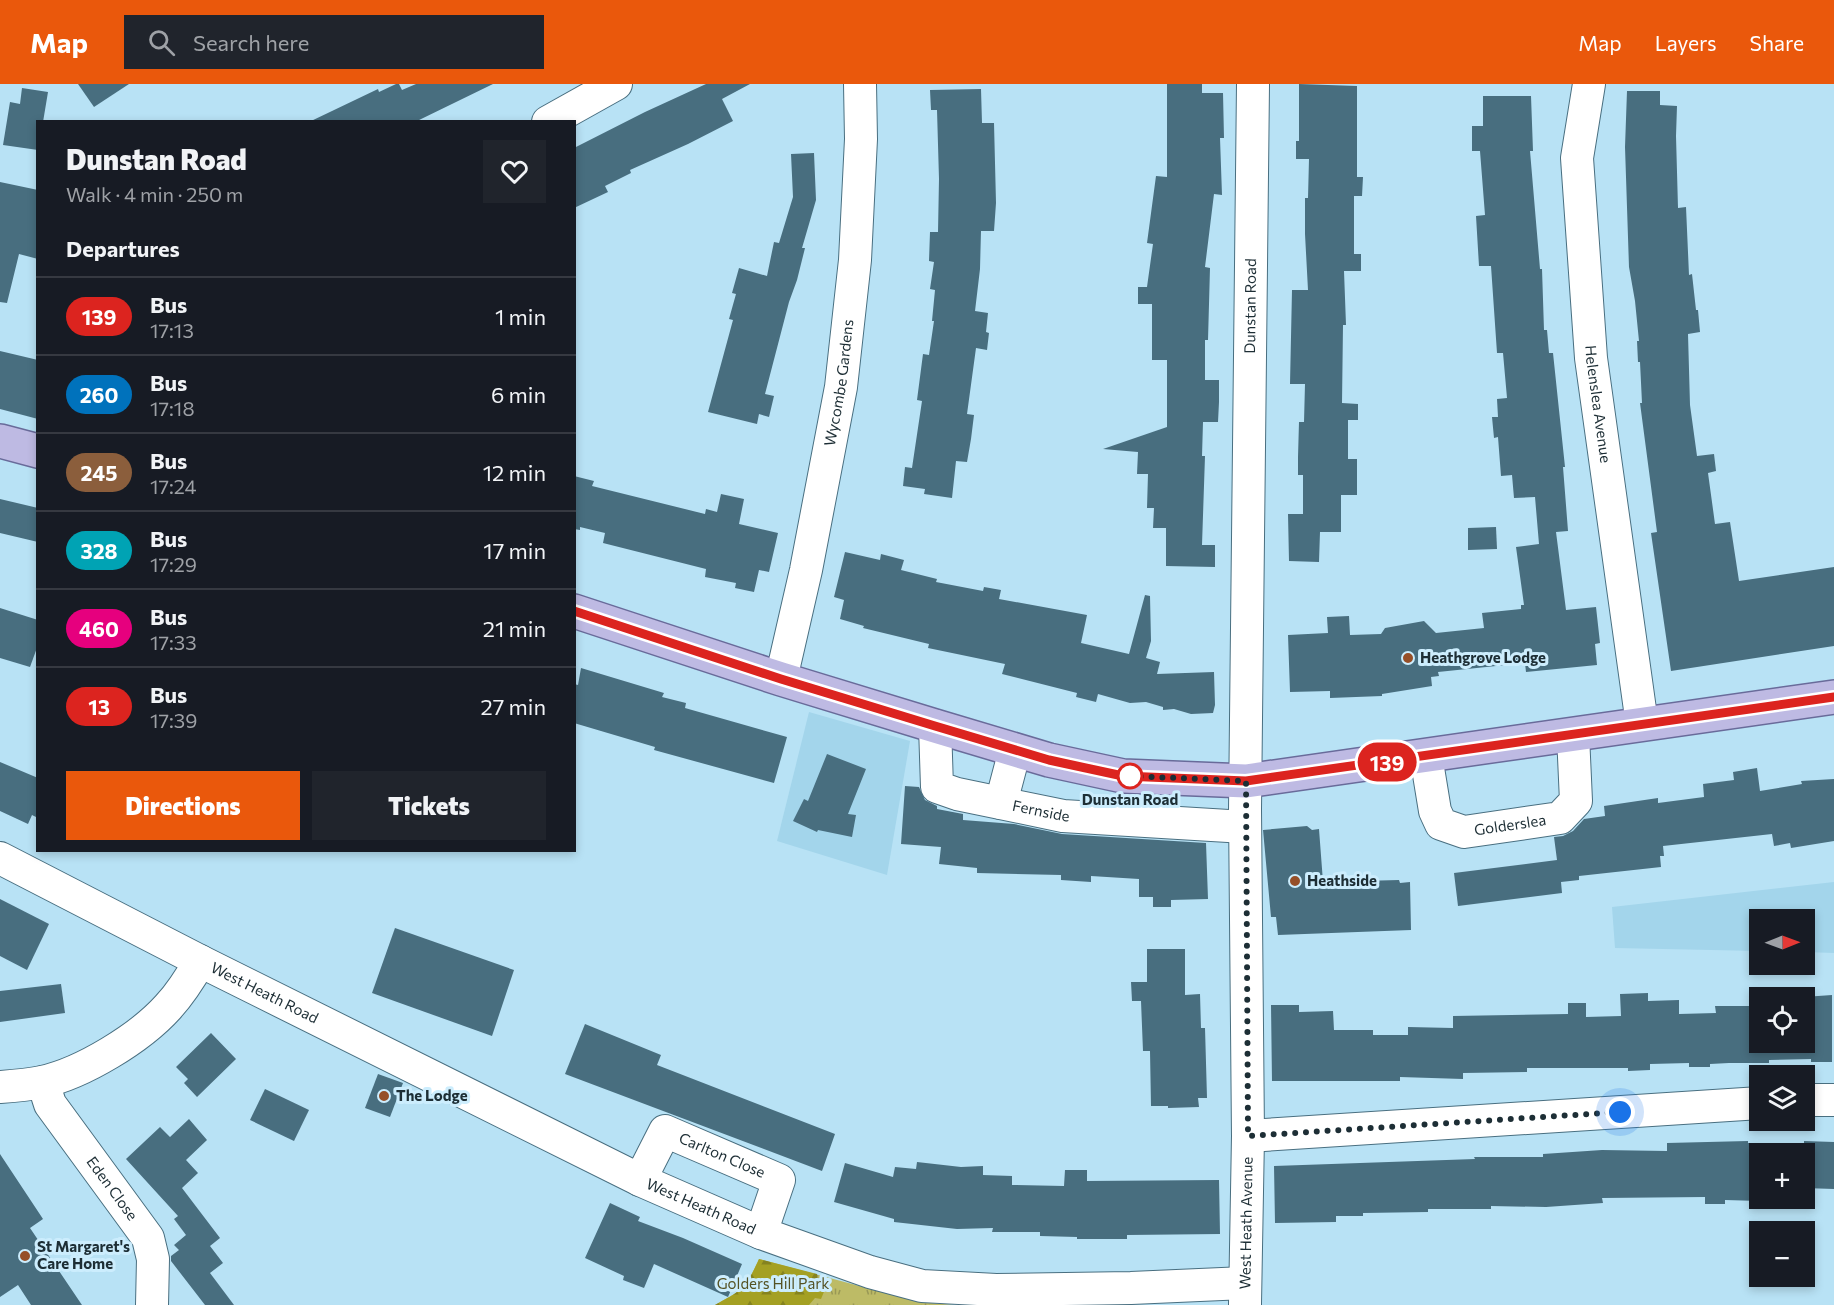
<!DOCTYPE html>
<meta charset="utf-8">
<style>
body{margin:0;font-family:Commissioner,sans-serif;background:#20242c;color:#f1f3f6;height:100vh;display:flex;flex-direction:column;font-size:22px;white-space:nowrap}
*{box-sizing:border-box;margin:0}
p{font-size:20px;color:#9ea1a6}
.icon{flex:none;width:33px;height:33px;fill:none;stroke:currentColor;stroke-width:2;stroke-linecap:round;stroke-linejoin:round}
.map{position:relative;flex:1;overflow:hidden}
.sheet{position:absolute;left:36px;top:36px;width:540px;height:732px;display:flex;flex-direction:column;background:#171b24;border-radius:0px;box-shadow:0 3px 9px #0003}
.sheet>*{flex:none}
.badge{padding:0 12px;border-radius:20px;font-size:21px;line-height:39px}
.needle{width:39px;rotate:89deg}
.tools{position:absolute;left:1749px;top:825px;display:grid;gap:12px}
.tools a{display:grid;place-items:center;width:66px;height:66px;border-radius:0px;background:#171b24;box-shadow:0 3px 9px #0003;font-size:30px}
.you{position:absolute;width:30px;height:30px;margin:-15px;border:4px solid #fff;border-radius:50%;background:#1a73e8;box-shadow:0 0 0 9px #1a73e833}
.map>.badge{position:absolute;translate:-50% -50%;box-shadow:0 0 0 3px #fff}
h2{padding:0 30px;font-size:22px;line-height:54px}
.round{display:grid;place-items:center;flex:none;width:63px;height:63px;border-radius:0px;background:#20242c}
.headline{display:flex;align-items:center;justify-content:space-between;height:102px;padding:0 30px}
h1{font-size:28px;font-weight:800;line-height:45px}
.cta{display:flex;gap:12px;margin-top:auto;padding:12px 30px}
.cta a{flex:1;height:69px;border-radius:0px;background:#ea580c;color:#fff;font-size:24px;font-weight:800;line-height:69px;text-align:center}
.cta a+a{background:#20242c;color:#f1f3f6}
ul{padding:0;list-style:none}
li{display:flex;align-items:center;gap:18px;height:78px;padding:0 30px;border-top:2px solid #363941}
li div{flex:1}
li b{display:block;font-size:22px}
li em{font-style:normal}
li .badge{min-width:66px;font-weight:700;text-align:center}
header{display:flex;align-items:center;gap:36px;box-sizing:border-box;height:84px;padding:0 30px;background:#ea580c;color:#fff}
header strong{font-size:28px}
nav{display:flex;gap:33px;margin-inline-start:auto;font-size:21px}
.search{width:420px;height:54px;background:#20242c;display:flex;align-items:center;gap:15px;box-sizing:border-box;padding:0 21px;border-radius:0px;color:#9ea1a6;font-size:22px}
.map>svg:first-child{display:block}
.built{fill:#a3d5eb}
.grass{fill:url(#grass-tufts)}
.forest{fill:url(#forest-firs)}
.building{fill:#486e7f}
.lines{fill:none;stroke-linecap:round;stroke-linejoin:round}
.minor-casing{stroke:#496f80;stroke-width:34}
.major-casing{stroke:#696b9a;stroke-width:36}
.minor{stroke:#fff;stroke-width:32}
.major{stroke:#bebae3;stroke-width:33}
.line-casing{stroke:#fff;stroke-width:14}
.line{stroke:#dc241f;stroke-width:9}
.walk{stroke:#1d2e35;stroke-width:6;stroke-dasharray:0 10.8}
.poi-dot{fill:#964f28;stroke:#ccedfd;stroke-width:2}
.stop-dot{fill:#fff;stroke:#dc241f;stroke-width:3}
.labels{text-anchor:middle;stroke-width:6;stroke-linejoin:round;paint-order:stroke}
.street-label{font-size:15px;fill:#1d2e35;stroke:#ccedfd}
.poi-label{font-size:15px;font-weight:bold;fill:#1d2e35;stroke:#ccedfd;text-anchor:start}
.stop-label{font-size:15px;font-weight:bold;fill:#1d2e35;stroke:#ccedfd}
.park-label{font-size:15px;fill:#545224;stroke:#ccedfd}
</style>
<header>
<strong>Map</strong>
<div class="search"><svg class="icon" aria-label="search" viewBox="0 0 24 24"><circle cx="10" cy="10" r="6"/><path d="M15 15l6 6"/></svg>Search here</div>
<nav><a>Map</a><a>Layers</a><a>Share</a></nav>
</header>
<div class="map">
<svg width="1834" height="1221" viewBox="0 0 1834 1221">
<defs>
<pattern id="grass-tufts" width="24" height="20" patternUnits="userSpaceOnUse" patternTransform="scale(1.5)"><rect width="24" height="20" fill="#bdbb66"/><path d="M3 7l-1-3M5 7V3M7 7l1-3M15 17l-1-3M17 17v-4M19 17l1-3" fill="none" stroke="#999855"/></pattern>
<pattern id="forest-firs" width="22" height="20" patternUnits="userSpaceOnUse" patternTransform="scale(1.5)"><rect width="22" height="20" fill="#a4a023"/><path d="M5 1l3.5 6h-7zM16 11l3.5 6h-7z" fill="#85831f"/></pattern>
</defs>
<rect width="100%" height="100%" fill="#b8e2f5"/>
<!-- built -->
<g class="built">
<path d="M809,628L910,657L887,791L777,757Z"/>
<path d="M1834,798V869L1805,868L1804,836H1760L1759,867L1615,864L1612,823Z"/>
</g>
<!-- grass -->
<path class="grass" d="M759,1175L919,1218L955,1221H715C744,1205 745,1205 759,1175Z"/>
<!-- forest -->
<path class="forest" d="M759,1175L817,1190V1196L826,1203L821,1215L815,1214L809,1221H715C744,1205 745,1205 759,1175Z"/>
<!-- building -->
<g class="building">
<path d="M78,0H129L94,23Z"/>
<path d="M396,0H399L402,6L416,0H493L415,38H309L378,5L379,8Z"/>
<path d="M706,0H750L722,15L733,37L688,60L630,86L631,89L605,102L608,108L574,124V64L645,28Z"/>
<path d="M1167,0H1202V9H1223L1224,54H1220L1222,111L1214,110L1205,183L1210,184L1208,256H1205V296H1219V318L1218,338H1203L1202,372H1205L1202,461H1215V483L1166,482V444H1153L1154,424H1147L1148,390H1137L1138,368L1103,365L1167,343V276H1152V220H1138V203H1147L1153,160L1147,159L1156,92L1167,93Z"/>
<path d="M1299,0L1357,2V93H1363L1362,112H1354V170H1361V187H1344L1346,241H1343L1342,319L1358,320V336H1348V375H1357V411H1341V448H1320L1319,478L1289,477L1288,430H1303V391H1298V373L1299,338H1304L1305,300H1290L1292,206H1308L1305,150V114H1308L1309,75H1296V57H1299Z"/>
<path d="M22,4L48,8L43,38H38V66L3,61L10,18L20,20Z"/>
<path d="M981,5L982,39H994L996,119L994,147H981L980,185L975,227L988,229L986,248L989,249L987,266L976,264L967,330L974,331L971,355L967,378L956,377L952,414L924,410L925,405L903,402L905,383L912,384L922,317L917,316L923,270L929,271L934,237H932L935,206L930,205L934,178L929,177L930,148H938L939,95L937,26H931L930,6Z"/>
<path d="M1627,7H1660V21L1677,22L1676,52L1678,124L1686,123L1689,191L1692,190L1696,226H1698L1700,248L1688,250L1690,321L1697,372L1714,370L1716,387L1708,389L1715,440L1730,438L1739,497L1834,483V562L1671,587L1651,449L1657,448L1640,319H1642L1640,278H1638L1637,257H1639L1635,217L1629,183L1625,63Z"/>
<path d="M1483,12H1531L1533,67H1530L1540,185H1542L1544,246H1547L1549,269H1553L1565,383H1563L1568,447L1556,448L1566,526L1596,523L1600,559L1595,560L1597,581L1526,588L1525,579L1438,588L1439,592L1431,593L1432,602L1382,610V612L1330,614V607L1290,608L1288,551L1328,549L1327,533L1349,532L1350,551L1381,550L1385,544L1424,537L1436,549L1484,544L1482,529L1521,525V521H1524L1516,463L1539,460L1535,413L1514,414L1512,391L1501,392L1498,353L1494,354L1492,333H1498L1497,315L1507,314L1503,269H1497L1491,182H1479L1476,132L1485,131L1480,67H1472V42H1483Z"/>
<path d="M814,69L816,116L802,164H805L797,196L789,218L765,310L774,312L769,333L759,330L757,340L708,328L733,236L729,235L736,210L732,209L739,184L767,192L774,158L779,159L793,113L791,70Z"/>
<path d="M0,98L38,106V175L19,170L7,219L0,218Z"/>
<path d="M0,267L38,276V335L0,325Z"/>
<path d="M574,392L594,397L592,402L705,430L706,425L717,428L721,410L744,415L739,440L778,449L769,488L759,486L754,508L735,504L736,499L705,493L706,485L603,459L605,449L580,443V446L574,445Z"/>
<path d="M0,415L38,424V458L0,449Z"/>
<path d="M1496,443L1497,465L1468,466V444Z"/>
<path d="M845,468L880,476L881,470L904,476L901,486L937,495L936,498L983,507L984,503L1001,506L999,515L1087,531L1081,559L1129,570L1145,511L1150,512L1151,557L1146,574L1160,578L1157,590L1214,588L1215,621L1213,629L1191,630L1174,625L1163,626V623L1146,618L1130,619L1098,610L1096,618L1076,613L1077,609L1002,590L1005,580L928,564L929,560L863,544L864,542L840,535L844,516L834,513Z"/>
<path d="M0,524L38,536V561L30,583L0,574Z"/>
<path d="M581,584L664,609L662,613L686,619L685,624L787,653L774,699L654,666L655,663L574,639V600L578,601Z"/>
<path d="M827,670L866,685L848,730L856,731L852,753L818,746L817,748L793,737L804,715L808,717Z"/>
<path d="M0,678L38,694V734L32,731L28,740L0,727Z"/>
<path d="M1757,684L1760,707L1802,700L1801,697L1834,695V757L1791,764L1790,759L1774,762L1772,750L1663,762L1664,772H1660L1661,783L1579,792V796L1561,798L1562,809L1458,822L1454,789L1557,776L1554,753L1563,752L1573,747L1584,735L1605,732L1604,722L1658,714V719L1704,713L1703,700L1734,696L1733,688Z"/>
<path d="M905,702L919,703L925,716L937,722V725L963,730V736L1014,740L1062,750L1206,759L1208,815L1171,816V823H1153V813H1139V795L1091,792V798L1061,796V791L977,789V784L939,780L941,763L901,760Z"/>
<path d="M1307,742L1312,746L1319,745L1323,798L1399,796L1400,799L1410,798L1411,846L1278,851L1276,833H1271L1263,746Z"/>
<path d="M0,815L49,840L27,886L0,872Z"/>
<path d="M395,844L514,886L492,952L372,909Z"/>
<path d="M1147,865H1185V911L1200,910L1201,944H1205L1207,1014H1198L1199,1023L1168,1024V1022H1151L1150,967H1143L1141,917H1132L1131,898H1147Z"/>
<path d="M61,900L65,929L0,938V907Z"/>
<path d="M1648,909V917L1679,916V930L1716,929L1715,922H1760V958H1804V913L1832,911V978H1811V975L1769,976V979H1729L1710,980V983H1689V979L1650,980V986L1628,987V984H1527V988L1463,989V995L1400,993V997H1272L1271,921H1299V928L1333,927L1334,946H1373V951H1408V943L1453,944V932L1568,930V919H1586V933L1621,932L1620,910Z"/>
<path d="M585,940L661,971L657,981L835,1050L822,1087L565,990Z"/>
<path d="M211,949L236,975L197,1013L184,999L188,995L176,983Z"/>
<path d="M378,990L403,999L390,1033L365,1024Z"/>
<path d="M265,1005L309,1026L294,1057L250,1036Z"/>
<path d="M189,1035L207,1056L186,1076L198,1089L182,1104L220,1154L210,1162L223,1179L210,1189L234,1221H205L171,1177V1172L179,1166L174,1161L186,1151L174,1135L178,1132L126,1075L160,1043L170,1053Z"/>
<path d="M1748,1057V1059H1760V1117L1725,1116V1120H1705V1113L1602,1114L1603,1119L1546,1123L1491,1122V1125H1428V1128L1363,1129V1132H1336V1138L1275,1139L1274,1082L1475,1075L1474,1073H1543V1070L1602,1066L1667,1067V1059Z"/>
<path d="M1804,1057L1834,1058V1105L1804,1104Z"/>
<path d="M0,1070L43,1135L30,1144L82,1221H31L18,1201L0,1213Z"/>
<path d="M917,1078L961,1083L983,1082V1091L1012,1092V1101L1064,1102L1065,1086H1087V1097L1219,1096L1220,1150L1127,1151V1155H1077V1153L1040,1152V1148H992L993,1144L957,1145L894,1138V1135L834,1118L845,1079L893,1093L895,1083L916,1085Z"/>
<path d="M610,1119L640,1133L638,1137L683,1154L742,1180L728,1213L654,1180L644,1204L623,1196L624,1192L585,1174Z"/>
</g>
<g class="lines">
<defs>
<g id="minor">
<path id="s1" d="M1589,0L1577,74L1591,274L1642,640"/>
<path d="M548,38L616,0"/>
<path id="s2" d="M781,595L806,486L841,303L855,176L861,55L860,0"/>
<path id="s3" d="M935,642L937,703L957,710L1063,732L1245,743"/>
<path id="s4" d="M1426,672L1435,727L1441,740L1464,748L1560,734L1576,717L1573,651"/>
<path d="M1001,719L1015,666"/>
<path id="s5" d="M0,774L200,877L640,1096L761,1149L870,1188L922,1202L996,1206L1131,1204L1245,1199"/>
<path id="s6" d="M43,998L50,1020L148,1154L153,1175L152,1221"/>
<path d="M0,1003C14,1002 28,1001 42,998C83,989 140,954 168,923C181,909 191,893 200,877"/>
<path d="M1804,1016H1834"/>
<path d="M1248,1052L1760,1019"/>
<path id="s7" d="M640,1096L665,1047L779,1096L761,1149"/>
<path id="s8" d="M1245,1220L1248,1052L1245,726L1253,0"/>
</g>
<g id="major">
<path d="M0,357L38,367"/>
<path d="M574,527L781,595L935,642L1049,676L1123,692L1246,697L1834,613"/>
</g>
</defs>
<!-- minor casing -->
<use href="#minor" class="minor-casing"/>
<!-- major casing -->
<use href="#major" class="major-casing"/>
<!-- minor -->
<use href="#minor" class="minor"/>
<!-- major -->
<use href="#major" class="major"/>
</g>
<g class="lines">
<defs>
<path id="line" d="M574,527L781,595L935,642L1049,676L1123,692L1246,697L1834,613"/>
</defs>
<!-- line casing -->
<use href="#line" class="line-casing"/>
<!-- line -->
<use href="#line" class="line"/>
<!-- walk -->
<path class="walk" d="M1130,692L1246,697L1248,1052L1620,1028"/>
</g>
<!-- markers -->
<g class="poi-dot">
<circle cx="1408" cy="574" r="6"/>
<circle cx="1295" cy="797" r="6"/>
<circle cx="384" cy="1012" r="6"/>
<circle cx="25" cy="1172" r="6"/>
</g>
<circle class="stop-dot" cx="1130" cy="692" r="12"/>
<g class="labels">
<!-- street labels -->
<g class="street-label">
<text dy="5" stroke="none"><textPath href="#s8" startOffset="998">Dunstan Road</textPath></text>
<text dy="5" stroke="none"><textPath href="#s2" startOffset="302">Wycombe Gardens</textPath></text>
<text dy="5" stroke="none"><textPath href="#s1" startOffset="322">Helenslea Avenue</textPath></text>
<text dy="5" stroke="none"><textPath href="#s3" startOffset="168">Fernside</textPath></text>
<text dy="5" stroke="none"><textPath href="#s4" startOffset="141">Golderslea</textPath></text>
<text dy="5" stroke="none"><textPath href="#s5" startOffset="297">West Heath Road</textPath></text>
<text dy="5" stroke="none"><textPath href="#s7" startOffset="117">Carlton Close</textPath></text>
<text dy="5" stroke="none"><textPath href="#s6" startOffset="128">Eden Close</textPath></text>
<text dy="5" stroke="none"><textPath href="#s5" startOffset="783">West Heath Road</textPath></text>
<text dy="5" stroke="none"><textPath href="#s8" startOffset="81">West Heath Avenue</textPath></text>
</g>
<!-- poi labels -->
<g class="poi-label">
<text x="1420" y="579">Heathgrove Lodge</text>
<text x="1307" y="802">Heathside</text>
<text x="396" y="1017">The Lodge</text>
<text x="37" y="1168">St Margaret's<tspan x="37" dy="17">Care Home</tspan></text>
</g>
<!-- stop labels -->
<g class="stop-label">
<text x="1130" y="721">Dunstan Road</text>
</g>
<!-- park labels -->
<g class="park-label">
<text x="773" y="1205">Golders Hill Park</text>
</g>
</g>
</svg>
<div class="tools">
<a><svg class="needle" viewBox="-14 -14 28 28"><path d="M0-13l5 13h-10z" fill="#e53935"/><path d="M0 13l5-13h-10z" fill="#9ea1a6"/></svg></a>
<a><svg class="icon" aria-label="locate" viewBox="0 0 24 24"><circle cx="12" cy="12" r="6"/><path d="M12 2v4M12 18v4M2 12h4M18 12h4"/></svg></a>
<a><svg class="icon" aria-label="layers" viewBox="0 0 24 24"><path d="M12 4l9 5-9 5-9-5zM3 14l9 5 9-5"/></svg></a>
<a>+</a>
<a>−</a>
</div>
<div class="you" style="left:1620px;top:1028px"></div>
<b class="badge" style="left:1387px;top:678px;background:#dc241f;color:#fff">139</b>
<section class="sheet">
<div class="headline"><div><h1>Dunstan Road</h1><p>Walk · 4 min · 250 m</p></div><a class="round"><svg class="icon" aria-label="heart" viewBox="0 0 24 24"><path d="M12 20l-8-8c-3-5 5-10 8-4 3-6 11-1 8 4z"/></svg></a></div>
<h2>Departures</h2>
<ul>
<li><span class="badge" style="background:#dc241f;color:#fff">139</span><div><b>Bus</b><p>17:13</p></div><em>1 min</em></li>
<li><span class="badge" style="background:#0072bc;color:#fff">260</span><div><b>Bus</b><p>17:18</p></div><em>6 min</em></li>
<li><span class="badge" style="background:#8b5e3c;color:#fff">245</span><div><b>Bus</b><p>17:24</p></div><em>12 min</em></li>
<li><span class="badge" style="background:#00a3b4;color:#fff">328</span><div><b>Bus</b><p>17:29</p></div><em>17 min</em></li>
<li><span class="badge" style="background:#e6007e;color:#fff">460</span><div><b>Bus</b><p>17:33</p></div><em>21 min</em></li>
<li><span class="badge" style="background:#dc241f;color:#fff">13</span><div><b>Bus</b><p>17:39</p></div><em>27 min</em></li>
</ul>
<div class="cta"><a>Directions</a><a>Tickets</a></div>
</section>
</div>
